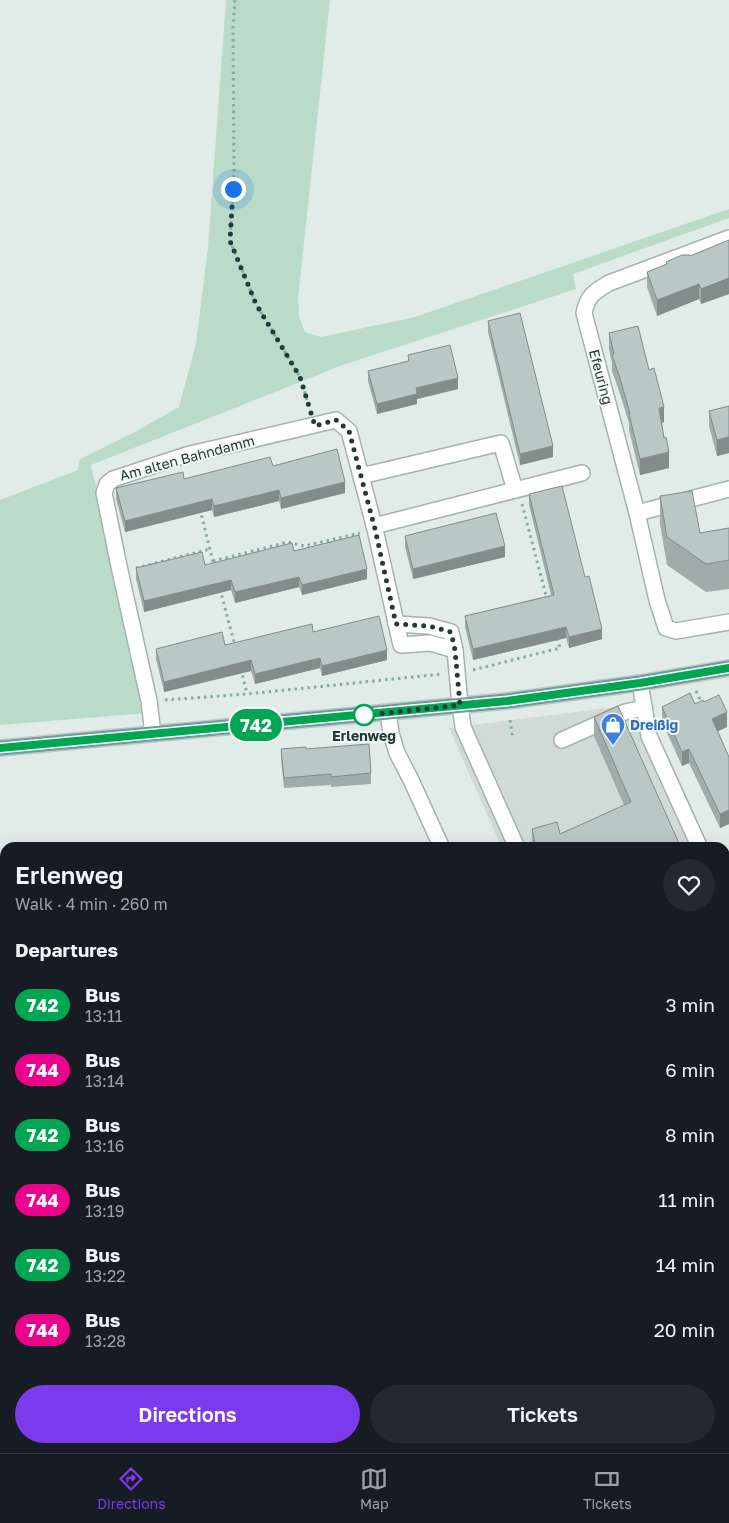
<!DOCTYPE html>
<meta charset="utf-8">
<style>
body{margin:0;font-family:"Golos Text",sans-serif;background:#242831;color:#f1f3f6;height:100vh;display:flex;flex-direction:column;font-size:19px;white-space:nowrap}
*{box-sizing:border-box;margin:0}
p{font-size:16px;color:#9ea1a6}
.icon{flex:none;width:28px;height:28px;fill:none;stroke:currentColor;stroke-width:2;stroke-linecap:round;stroke-linejoin:round}
.map{position:relative;flex:1;overflow:hidden}
.panel{position:absolute;left:0px;top:842px;width:730px;height:611px;display:flex;flex-direction:column;background:#171b24;border-radius:15px 15px 0 0;box-shadow:0 5px 20px #0002}
.panel>*{flex:none}
.badge{padding:0 10px;border-radius:16px;font-size:18px;line-height:32px}
.you{position:absolute;width:25px;height:25px;margin:-12px;border:4px solid #fff;border-radius:50%;background:#1a73e8;box-shadow:0 0 0 8px #1a73e833}
.map>.badge{position:absolute;translate:-50% -50%;box-shadow:0 0 0 2px #fff}
h2{padding:0 15px;font-size:19px;line-height:45px}
.round{display:grid;place-items:center;flex:none;width:52px;height:52px;border-radius:26px;background:#242831}
.head{display:flex;align-items:center;justify-content:space-between;height:85px;padding:0 15px}
h1{font-size:24px;font-weight:600;line-height:38px}
.action{display:flex;gap:10px;margin-top:auto;padding:10px 15px}
.action a{flex:1;height:58px;border-radius:30px;background:#7c3aed;color:#fff;font-size:20px;font-weight:600;line-height:58px;text-align:center}
.action a+a{background:#242831;color:#f1f3f6}
ul{padding:0;list-style:none}
li{display:flex;align-items:center;gap:15px;height:65px;padding:0 15px}
li div{flex:1}
li b{display:block;font-size:19px}
li em{font-style:normal}
li .badge{min-width:55px;font-weight:700;text-align:center}
.menu{display:flex;justify-content:space-around;align-items:center;height:70px;border-top:1px solid #363941;background:#171b24;font-size:14px;color:#9ea1a6}
.menu a{display:grid;justify-items:center;gap:2px}
.menu .on{color:#7c3aed}
.map>svg:first-child{display:block}
.built{fill:#d0dbd7}
.green{fill:#bbdbc9}
.lines{fill:none;stroke-linecap:round;stroke-linejoin:round}
.minor-casing{stroke:#a4b3b0;stroke-width:18}
.major-casing{stroke:#c1c8c7;stroke-width:18}
.path{stroke:#84ada7;stroke-width:3;stroke-dasharray:2.5 4;stroke-linecap:butt}
.minor{stroke:#fff;stroke-width:15}
.major{stroke:#689e99;stroke-width:15}
.wall{fill:#a0aca9}
.shaded-wall{fill:#828c8a}
.building{fill:#bac8c5;stroke:#828c8a}
.line-casing{stroke:#fff;stroke-width:11}
.line{stroke:#00a651;stroke-width:8}
.walk{stroke:#233b38;stroke-width:5;stroke-dasharray:0 9}
.stop-dot{fill:#fff;stroke:#00a651;stroke-width:2.5}
.labels{text-anchor:middle;stroke-width:4;stroke-linejoin:round;paint-order:stroke}
.street-label{font-size:14px;fill:#233b38;stroke:#f2f8f6}
.shop-label{font-size:14px;font-weight:bold;fill:#366cbe;stroke:#f2f8f6;text-anchor:start}
.stop-label{font-size:14px;font-weight:bold;fill:#233b38;stroke:#f2f8f6}
</style>
<div class="map">
<svg width="729" height="1453" viewBox="0 0 729 1453">
<rect width="100%" height="100%" fill="#e1ebe8"/>
<!-- built -->
<path class="built" d="M640,704L696,847H501L449,728Z"/>
<!-- green -->
<g class="green">
<path d="M226,0H330L298,299L299,317L305,332L321,337L415,317L729,209V218L573,274L576,289L340,366L91,465L148,713L0,725V500L78,470L80,459L135,432L179,407L196,344L208,247Z"/>
<path d="M0,880L5,891V1150L0,1139Z"/>
<path d="M137,1449H250L251,1450L244,1453H139Z"/>
</g>
<g class="lines">
<defs>
<g id="minor">
<path d="M729,238L609,283C594,292 588,295 584,313L637,513L729,489"/>
<path d="M361,476L501,443L515,490"/>
<path d="M637,513L657,600L666,628L676,631L729,622"/>
<path d="M374,526L582,473"/>
<path d="M396,624L429,626L451,632L455,650"/>
<path d="M640,683L649,736L700,848"/>
<path d="M388,713L391,733L397,753L411,780L442,848"/>
<path d="M153,734L149,701L120,571L104,493L107,484L113,479L186,455L336,420L349,431L375,529L401,645L430,643L455,650L460,705L463,727L517,848"/>
<path d="M562,740L625,712L644,708"/>
<path d="M725,903L729,912"/>
<path d="M725,956L729,954"/>
<path d="M725,1116L729,1119"/>
</g>
<path id="major" d="M0,748L507,701L640,683L729,668"/>
</defs>
<!-- minor casing -->
<use href="#minor" class="minor-casing"/>
<!-- major casing -->
<use href="#major" class="major-casing"/>
<!-- path -->
<g class="path">
<path d="M235,0L233,28L234,172L230,241L256,304L300,377L310,410"/>
<path d="M522,504L547,599"/>
<path d="M200,509L214,566"/>
<path d="M213,561L288,542L304,546L360,533"/>
<path d="M136,568L210,549"/>
<path d="M220,589L235,646"/>
<path d="M241,669L247,694"/>
<path d="M473,670L560,648L557,637"/>
<path d="M696,691L702,704"/>
<path d="M165,700L247,694L442,674"/>
<path d="M510,720L513,739"/>
<path d="M725,1053L729,1052"/>
<path d="M0,1144L5,1156"/>
<path d="M725,1279L729,1278"/>
<path d="M133,1449L135,1453"/>
<path d="M262,1453L273,1449"/>
</g>
<!-- minor -->
<use href="#minor" class="minor"/>
<!-- major -->
<use href="#major" class="major"/>
</g>
<!-- wall -->
<g class="wall">
<path d="M729,240V294L701,304L699,299L657,316L647,287V272L666,264V262L690,256Z"/>
<path d="M488,321L553,457L520,465L488,332Z"/>
<path d="M609,333L649,370L664,422L662,423L669,468L640,475L629,430V423L620,394L612,371V363L609,349Z"/>
<path d="M408,355L458,389L417,399V404L377,414L368,381V371L408,361Z"/>
<path d="M729,406V453L717,456L709,426V411Z"/>
<path d="M273,466L345,493L281,509L279,501L214,517L212,510L125,532L116,499V488Z"/>
<path d="M529,494L585,577L602,639L569,648L566,638L473,660L465,627V616L551,595L529,505Z"/>
<path d="M660,496L700,533L729,528V589L706,592L667,565L660,524Z"/>
<path d="M405,536L505,557L413,579L405,547Z"/>
<path d="M294,551L367,579L302,595L299,587L235,603L231,590L144,612L136,579V568L205,565Z"/>
<path d="M313,632L387,660L322,676L320,668L255,684L251,671L164,692L156,659V649L225,645Z"/>
<path d="M704,702L727,727L718,731L729,757V824L720,828L689,763L682,766L662,722V707L695,704Z"/>
<path d="M594,717L681,848H532V829L560,834L624,805L594,736Z"/>
<path d="M281,749H306L371,773V784L331,787V785L284,788L281,760Z"/>
<path d="M729,968V1035L725,1033V970Z"/>
</g>
<!-- shaded-wall -->
<g class="shaded-wall">
<path d="M729,278V294L701,304V289Z"/>
<path d="M699,284V299L657,316V300Z"/>
<path d="M458,378V389L417,399V404L377,414V404L416,388Z"/>
<path d="M664,407V422L659,424V408Z"/>
<path d="M729,437V453L717,456V440Z"/>
<path d="M553,446V457L520,465V454Z"/>
<path d="M669,452V468L640,475V459Z"/>
<path d="M345,482V493L281,509V498Z"/>
<path d="M279,490V501L214,517V506Z"/>
<path d="M212,499V510L125,532V521Z"/>
<path d="M505,546V557L413,579V569Z"/>
<path d="M367,569V579L302,595V585Z"/>
<path d="M299,577V587L235,603V592Z"/>
<path d="M231,580V590L144,612V601Z"/>
<path d="M566,627V638L473,660V649Z"/>
<path d="M602,629V639L569,648V637Z"/>
<path d="M387,650V660L322,676V666Z"/>
<path d="M320,658V668L255,684V674Z"/>
<path d="M251,660V671L164,692V682Z"/>
<path d="M727,712V727L712,734V719Z"/>
<path d="M689,749V763L682,766V752Z"/>
<path d="M729,810V824L720,828V814Z"/>
<path d="M729,1233V1249L725,1251V1235Z"/>
</g>
<!-- building -->
<g class="building">
<path d="M729,240V278L701,289L699,284L657,300L647,272L667,264L666,262L682,255H690V256Z"/>
<path d="M520,313L553,446L520,454L488,321Z"/>
<path d="M638,326L649,370L654,368L664,407L659,408L664,438L666,437L669,452L640,459L629,414H630L620,378L612,355L614,354L609,333Z"/>
<path d="M450,345L458,378L416,388L417,394L377,404L368,371L409,361L408,355Z"/>
<path d="M729,406V437L717,440L709,411Z"/>
<path d="M337,449L345,482L281,498L279,490L214,506L212,499L125,521L116,488L183,472L184,479L270,457L273,466Z"/>
<path d="M562,486L585,577L589,576L602,629L569,637L566,627L473,649L465,616L554,595L529,494Z"/>
<path d="M692,491L700,533L729,528V560L706,564L667,537L660,496Z"/>
<path d="M496,513L505,546L413,569L405,536Z"/>
<path d="M359,535L367,569L302,585L299,577L235,592L231,580L144,601L136,568L202,552L205,565L292,543L294,551Z"/>
<path d="M379,616L387,650L322,666L320,658L255,674L251,660L164,682L156,649L222,632L225,645L312,624L313,632Z"/>
<path d="M690,693L695,704L703,700L704,702L719,695L727,712L712,719L729,757V810L720,814L689,749L682,752L662,707Z"/>
<path d="M618,706L681,848H536L532,829L557,822L560,834L631,802L594,717Z"/>
<path d="M369,744L371,773L331,777V774L284,778L281,749L306,747V749Z"/>
<path d="M729,968V1019L725,1017V970Z"/>
<path d="M725,1189L729,1190V1233L725,1235Z"/>
</g>
<g class="lines">
<defs>
<path id="line" d="M0,748L507,701L640,683L729,668"/>
</defs>
<!-- line casing -->
<use href="#line" class="line-casing"/>
<!-- line -->
<use href="#line" class="line"/>
<!-- walk -->
<path class="walk" d="M233,189L230,241L256,304L300,377L315,426L336,420L349,431L375,529L396,624L429,626L451,632L455,650L460,705L360,716L364,715"/>
</g>
<!-- icons -->
<defs>
<symbol id="shop-pin" viewBox="-11 -11 22 30"><path d="M0 17L-7.5 6A9.5 9.5 0 1 1 7.5 6Z" fill="#3f7fe0" stroke="#f2f8f6"/><path d="M-5-2.5h2.3a2.7 3.5 0 0 1 5.4 0H5L5.5 6h-11ZM-1.5-2.5h3a1.5 2.3 0 0 0-3 0Z" fill="#fff"/></symbol>
</defs>
<g fill-rule="evenodd">
<use href="#shop-pin" x="599" y="711" width="28" height="38"/>
</g>
<!-- markers -->
<circle class="stop-dot" cx="364" cy="715" r="10"/>
<g class="labels">
<!-- street labels -->
<g class="street-label">
<text transform="translate(601 377) rotate(75)" y="5">Efeuring</text>
<text transform="translate(187 458) rotate(-15)" y="5">Am alten Bahndamm</text>
</g>
<!-- shop labels -->
<g class="shop-label">
<text x="630" y="730">Dreißig</text>
</g>
<!-- stop labels -->
<g class="stop-label">
<text x="364" y="741">Erlenweg</text>
</g>
</g>
</svg>
<div class="you" style="left:233px;top:189px"></div>
<b class="badge" style="left:256px;top:725px;background:#00a651;color:#fff">742</b>
<section class="panel">
<div class="head"><div><h1>Erlenweg</h1><p>Walk · 4 min · 260 m</p></div><a class="round"><svg class="icon" aria-label="heart" viewBox="0 0 24 24"><path d="M12 20l-8-8c-3-5 5-10 8-4 3-6 11-1 8 4z"/></svg></a></div>
<h2>Departures</h2>
<ul>
<li><span class="badge" style="background:#00a651;color:#fff">742</span><div><b>Bus</b><p>13:11</p></div><em>3 min</em></li>
<li><span class="badge" style="background:#ec008c;color:#fff">744</span><div><b>Bus</b><p>13:14</p></div><em>6 min</em></li>
<li><span class="badge" style="background:#00a651;color:#fff">742</span><div><b>Bus</b><p>13:16</p></div><em>8 min</em></li>
<li><span class="badge" style="background:#ec008c;color:#fff">744</span><div><b>Bus</b><p>13:19</p></div><em>11 min</em></li>
<li><span class="badge" style="background:#00a651;color:#fff">742</span><div><b>Bus</b><p>13:22</p></div><em>14 min</em></li>
<li><span class="badge" style="background:#ec008c;color:#fff">744</span><div><b>Bus</b><p>13:28</p></div><em>20 min</em></li>
</ul>
<div class="action"><a>Directions</a><a>Tickets</a></div>
</section>
</div>
<nav class="menu">
<a class="on"><svg class="icon" aria-label="directions" viewBox="0 0 24 24"><path d="M12 3l9 9-9 9-9-9zM9 14v-3h6M13 9l2 2-2 2"/></svg>Directions</a>
<a><svg class="icon" aria-label="map" viewBox="0 0 24 24"><path d="M3 6l6-2 6 2 6-2v14l-6 2-6-2-6 2zM9 4v14M15 6v14"/></svg>Map</a>
<a><svg class="icon" aria-label="tickets" viewBox="0 0 24 24"><path d="M3 7h18v10H3zM15 7v10"/></svg>Tickets</a>
</nav>
